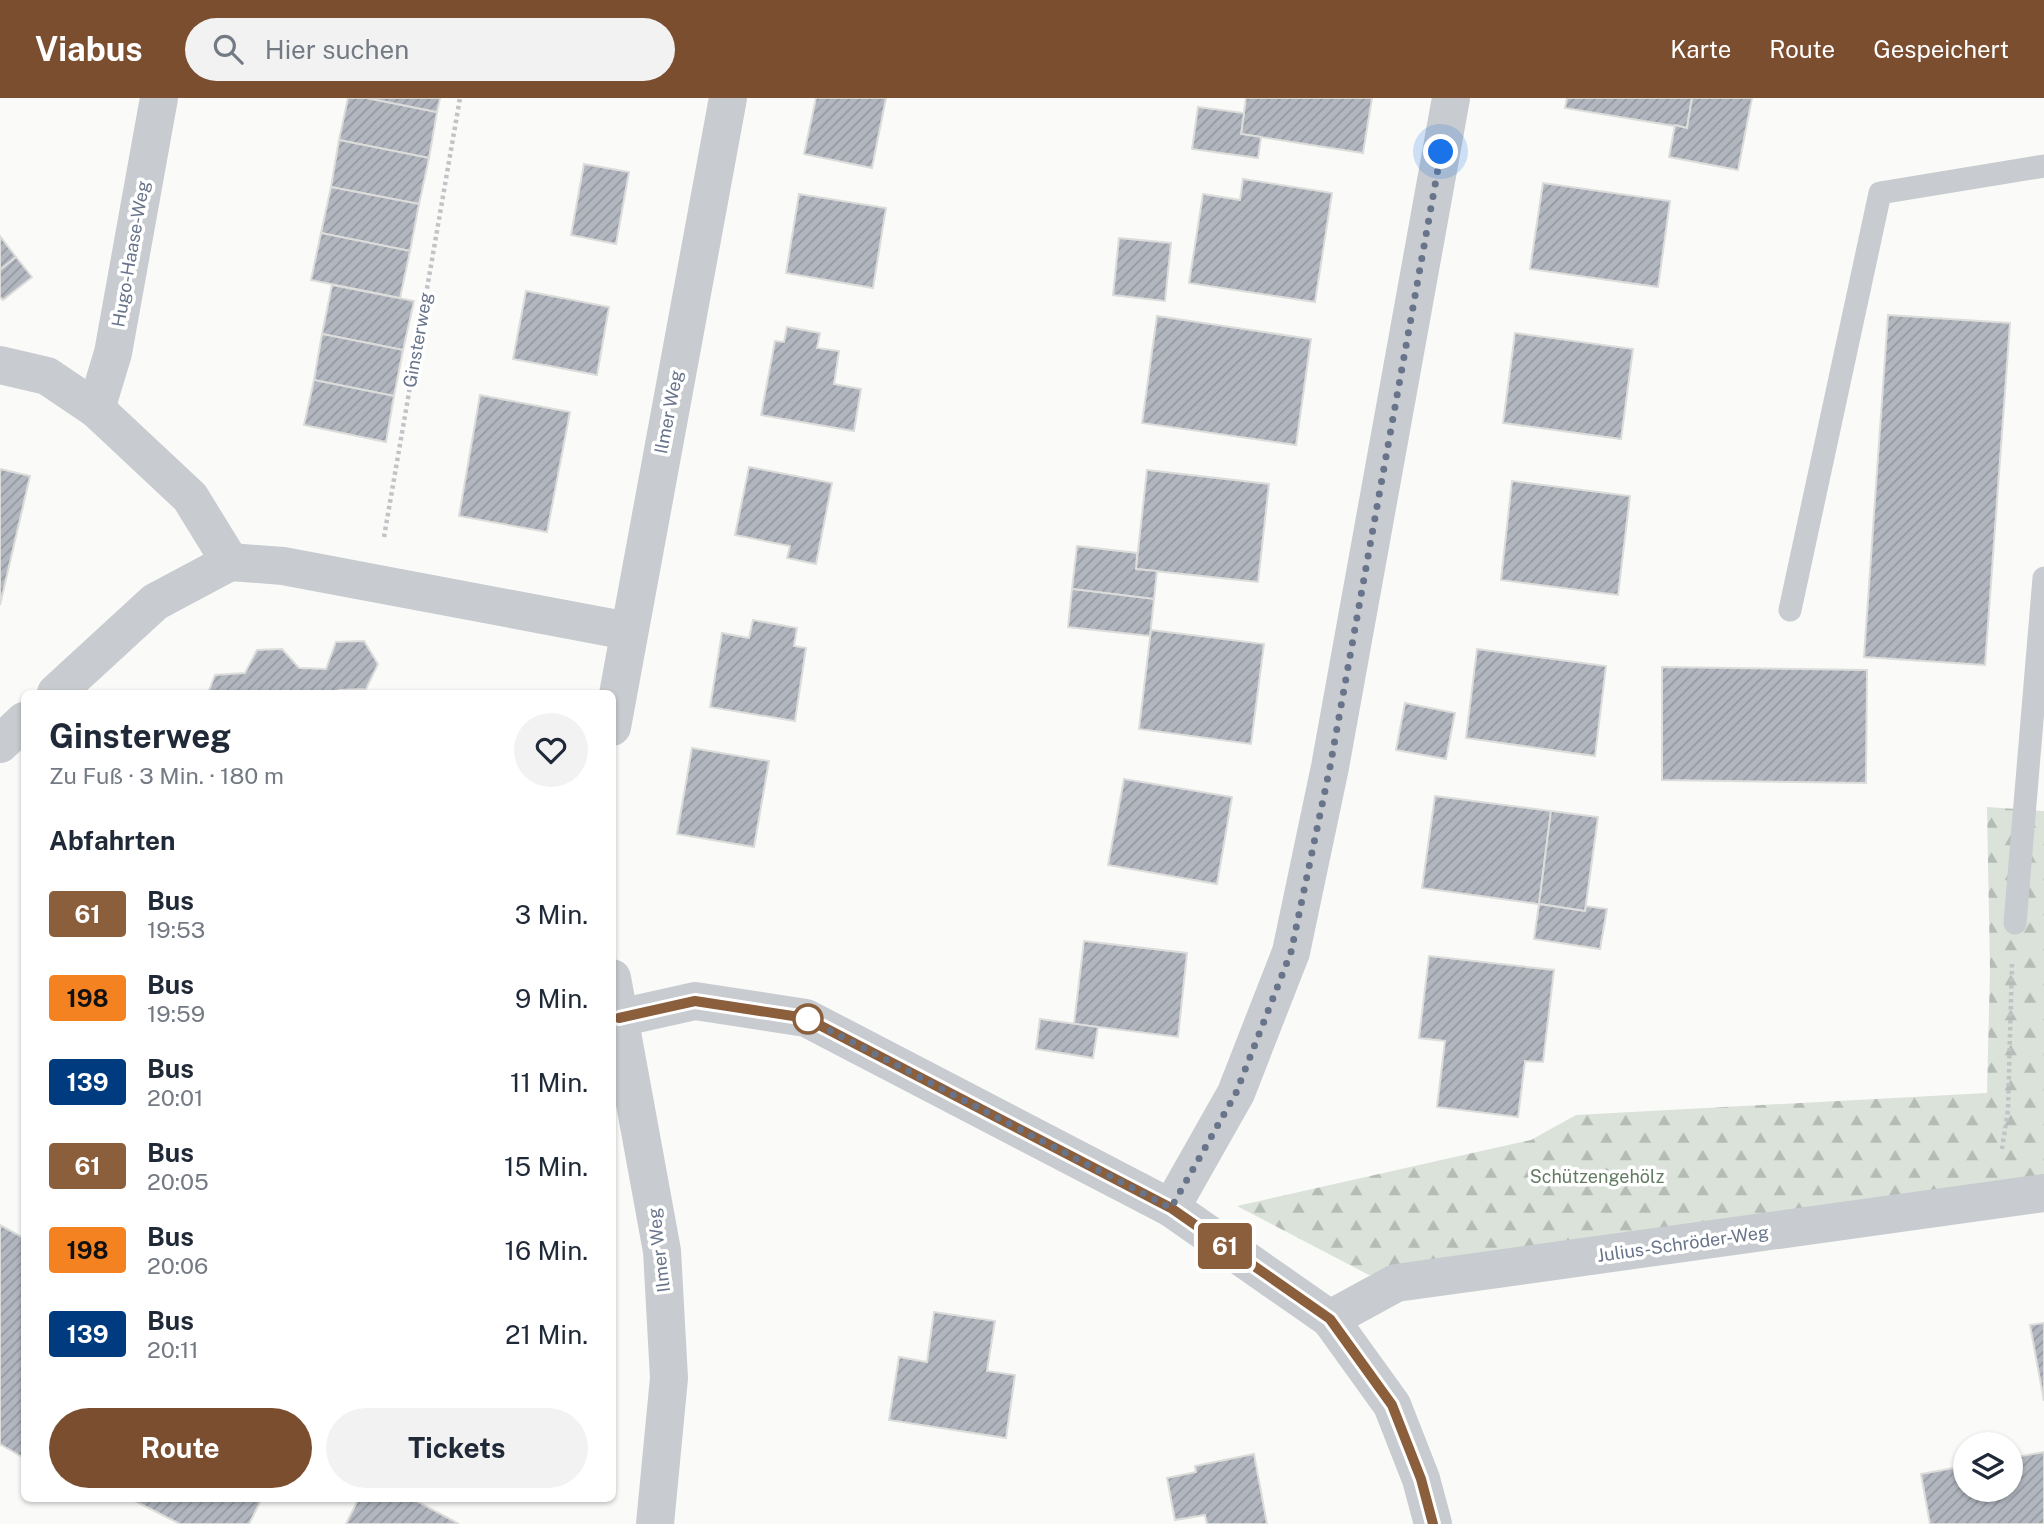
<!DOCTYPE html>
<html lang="de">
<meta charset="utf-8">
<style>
body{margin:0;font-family:"Public Sans",sans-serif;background:#f2f2f3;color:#1f2937;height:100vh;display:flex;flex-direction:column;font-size:26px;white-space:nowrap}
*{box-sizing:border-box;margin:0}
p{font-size:23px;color:#747a83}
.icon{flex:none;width:38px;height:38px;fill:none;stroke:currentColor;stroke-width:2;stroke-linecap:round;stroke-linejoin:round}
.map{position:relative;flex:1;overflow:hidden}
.side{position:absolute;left:21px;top:592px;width:595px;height:812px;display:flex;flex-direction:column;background:#fff;border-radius:10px;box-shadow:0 2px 5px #0004}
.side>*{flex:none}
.badge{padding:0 14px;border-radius:5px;font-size:24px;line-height:46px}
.fabs{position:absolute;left:1953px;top:1334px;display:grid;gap:14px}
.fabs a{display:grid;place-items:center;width:70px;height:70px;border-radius:50%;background:#fff;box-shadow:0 2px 5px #0004;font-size:35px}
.you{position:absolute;width:35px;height:35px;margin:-18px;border:5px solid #fff;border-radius:50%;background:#1a73e8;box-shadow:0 0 0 10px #1a73e833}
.map>.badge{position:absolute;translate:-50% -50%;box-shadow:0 0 0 4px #fff}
h2{padding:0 28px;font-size:26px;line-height:63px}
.round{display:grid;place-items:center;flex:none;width:74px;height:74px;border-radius:37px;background:#f2f2f3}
.head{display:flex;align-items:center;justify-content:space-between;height:119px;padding:0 28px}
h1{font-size:33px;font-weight:700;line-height:52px}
.cta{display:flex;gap:14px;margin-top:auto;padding:14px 28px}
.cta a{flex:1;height:80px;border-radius:42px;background:#7b4e30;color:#fff;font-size:28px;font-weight:700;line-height:80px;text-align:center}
.cta a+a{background:#f2f2f3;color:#1f2937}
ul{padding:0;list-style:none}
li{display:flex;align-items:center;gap:21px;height:84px;padding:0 28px}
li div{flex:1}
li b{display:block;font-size:26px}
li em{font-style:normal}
li .badge{min-width:77px;font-weight:700;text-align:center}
header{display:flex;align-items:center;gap:42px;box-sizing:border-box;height:98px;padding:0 35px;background:#7b4e30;color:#fff}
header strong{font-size:33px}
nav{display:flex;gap:38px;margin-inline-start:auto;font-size:24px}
.search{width:490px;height:63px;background:#f2f2f3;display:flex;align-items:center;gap:18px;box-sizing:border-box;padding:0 24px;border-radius:38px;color:#747a83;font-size:26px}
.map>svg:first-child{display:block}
.forest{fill:url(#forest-firs)}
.building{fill:url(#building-hatch);stroke:#dcdcda;stroke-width:2}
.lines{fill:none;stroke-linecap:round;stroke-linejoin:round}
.path{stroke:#c1c3c6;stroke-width:4.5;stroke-dasharray:3.5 3.5;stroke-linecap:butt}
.service{stroke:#c8cbcf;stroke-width:23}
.minor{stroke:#c8cbcf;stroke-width:38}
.line-casing{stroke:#fff;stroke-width:16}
.line{stroke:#8b5e3c;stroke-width:10}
.walk{stroke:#68748a;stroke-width:7;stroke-dasharray:0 12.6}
.stop-dot{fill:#fff;stroke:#8b5e3c;stroke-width:3.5}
.labels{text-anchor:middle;stroke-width:7;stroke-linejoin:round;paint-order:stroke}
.street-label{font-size:18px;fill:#68748a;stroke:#fff}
.park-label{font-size:18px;fill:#637b63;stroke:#fff}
</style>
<header>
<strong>Viabus</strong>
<div class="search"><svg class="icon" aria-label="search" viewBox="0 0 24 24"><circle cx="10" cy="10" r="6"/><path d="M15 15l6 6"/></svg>Hier suchen</div>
<nav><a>Karte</a><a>Route</a><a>Gespeichert</a></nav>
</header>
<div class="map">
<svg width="2044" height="1426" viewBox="0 0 2044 1426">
<defs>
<pattern id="forest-firs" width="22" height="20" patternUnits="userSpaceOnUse" patternTransform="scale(1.75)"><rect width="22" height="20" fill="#dae2d9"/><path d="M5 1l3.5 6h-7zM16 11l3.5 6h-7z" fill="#b5bcb6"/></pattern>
<pattern id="building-hatch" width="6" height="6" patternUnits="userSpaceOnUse" patternTransform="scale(1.75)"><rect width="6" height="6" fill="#b1b6bf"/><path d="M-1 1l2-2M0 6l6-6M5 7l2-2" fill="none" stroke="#9499a1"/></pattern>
</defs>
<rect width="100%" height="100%" fill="#fafaf8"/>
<!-- forest -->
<path class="forest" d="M1987,709L2044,713V1080L1369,1177L1237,1108L1531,1042L1576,1017L1987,995L1990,871Z"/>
<!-- building -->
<g class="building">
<path d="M348,0H367L437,14L429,60L339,42Z"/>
<path d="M367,0H440L437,14Z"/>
<path d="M816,0H886L872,70L804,56Z"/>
<path d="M1246,0H1372L1363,55L1241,36Z"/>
<path d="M1567,0H1692L1687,30L1565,10Z"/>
<path d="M1692,0H1752L1738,72L1669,59L1675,27L1687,30Z"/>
<path d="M1198,9L1244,15L1241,36L1261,39L1258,60L1192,51Z"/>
<path d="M339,42L429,60L419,106L331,89Z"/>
<path d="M584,66L629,74L616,146L571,137Z"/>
<path d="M1243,81L1332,95L1315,204L1189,185L1203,96L1240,102Z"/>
<path d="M1543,85L1670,103L1658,189L1530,171Z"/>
<path d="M331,89L419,106L410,153L321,135Z"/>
<path d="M799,96L886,110L873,190L786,175Z"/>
<path d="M321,135L410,153L400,200L311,182Z"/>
<path d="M0,138L16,159L0,172Z"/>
<path d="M1119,140L1171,145L1165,203L1113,197Z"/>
<path d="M16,159L32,179L3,202L0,199V172Z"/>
<path d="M332,187L414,203L403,252L322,236Z"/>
<path d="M526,193L609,209L597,277L513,261Z"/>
<path d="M1888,217L2010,225L1985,567L1864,559Z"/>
<path d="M1157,218L1311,241L1296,347L1142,325Z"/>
<path d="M787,229L820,235L817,250L839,253L834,286L861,291L854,333L761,317L775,243L784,244Z"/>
<path d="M1515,235L1633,251L1621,341L1503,325Z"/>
<path d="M322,236L403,252L394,298L314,282Z"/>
<path d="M314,282L394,298L386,344L304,327Z"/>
<path d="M480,297L570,314L547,434L459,418Z"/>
<path d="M749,369L832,385L816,466L787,460L790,448L735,437Z"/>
<path d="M0,371L30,378L0,507Z"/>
<path d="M1147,372L1269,386L1258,484L1136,471Z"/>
<path d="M1512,383L1630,398L1618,497L1501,482Z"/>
<path d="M1077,448L1137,455L1136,471L1157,473L1154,501L1072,491Z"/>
<path d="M1072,491L1154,501L1150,538L1068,529Z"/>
<path d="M753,522L797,530L794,548L806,550L795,623L710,609L722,535L749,540Z"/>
<path d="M1151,532L1264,546L1251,646L1139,631Z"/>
<path d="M364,543L378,566L366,591L339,592L337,595H208L215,577L245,575L257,552L282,551L299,570L326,571L336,544Z"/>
<path d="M1477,551L1606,568L1595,658L1466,640Z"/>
<path d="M1662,569L1867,572L1866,685L1662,682Z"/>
<path d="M1405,605L1455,615L1446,661L1396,652Z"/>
<path d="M692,650L769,663L754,749L677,736Z"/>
<path d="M1124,681L1232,699L1217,786L1108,767Z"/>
<path d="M1435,698L1551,713L1539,806L1422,790Z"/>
<path d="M1551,713L1598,719L1585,813L1539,806Z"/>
<path d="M1539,806L1585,813L1586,808L1607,811L1600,851L1534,841Z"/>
<path d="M1084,843L1187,855L1178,939L1074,926Z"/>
<path d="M1429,858L1554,872L1543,964L1525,963L1518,1019L1437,1009L1445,943L1419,940Z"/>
<path d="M1040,921L1098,929L1093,960L1036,951Z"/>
<path d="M0,1127L24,1140V1360L0,1346Z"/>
<path d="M934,1214L995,1223L987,1273L1015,1277L1006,1340L889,1322L899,1259L927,1264Z"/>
<path d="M2044,1225V1303L2030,1227Z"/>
<path d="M2044,1354V1426H1930L1921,1376L1965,1368V1391H2011V1360Z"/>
<path d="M1254,1356L1267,1426H1207L1205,1417L1175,1422L1167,1380L1196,1374L1195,1368Z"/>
<path d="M129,1400H262L249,1426H180Z"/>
<path d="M359,1400H411L459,1426H346Z"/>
</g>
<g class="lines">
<!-- path -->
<g class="path">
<path d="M384,439L460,0"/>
<path d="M2002,1051L2008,1012L2012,864"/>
</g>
<!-- service -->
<g class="service">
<path d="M1790,512L1880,95L2044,68"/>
<path d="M2015,825L2044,480"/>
</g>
<!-- minor -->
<g class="minor">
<path d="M0,267L47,278L96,311L190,399L230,464"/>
<path d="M96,311L113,255L159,0"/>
<path d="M230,464L283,468L628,533"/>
<path d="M56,595L155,504L230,464"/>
<path d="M612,629L728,0"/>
<path d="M0,646L24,623"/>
<path d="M612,880L662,1153L669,1280L655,1426"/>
<path d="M619,920L695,903L806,920L1171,1110L1330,1221L1392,1307L1421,1381L1433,1426"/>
<path d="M1171,1110L1236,995L1291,854L1330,669L1451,0"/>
<path d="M1330,1221L1396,1185L2044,1095"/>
</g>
</g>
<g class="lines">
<defs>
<path id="line" d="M619,920L695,903L806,920L1171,1110L1330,1221L1392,1307L1421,1381L1433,1426"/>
</defs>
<!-- line casing -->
<use href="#line" class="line-casing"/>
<!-- line -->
<use href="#line" class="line"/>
<!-- walk -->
<path class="walk" d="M808,921L1171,1110L1236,995L1291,854L1330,669L1441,54"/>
</g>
<!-- markers -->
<circle class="stop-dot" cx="808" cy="921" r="14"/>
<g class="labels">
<!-- street labels -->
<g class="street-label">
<text transform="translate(131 156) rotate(-80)" y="6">Hugo-Haase-Weg</text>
<text transform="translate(418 242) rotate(-80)" y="6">Ginsterweg</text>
<text transform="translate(669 314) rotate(-79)" y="6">Ilmer Weg</text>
<text transform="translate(1683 1146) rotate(-8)" y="6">Julius-Schröder-Weg</text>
<text transform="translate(659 1152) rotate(-97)" y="6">Ilmer Weg</text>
</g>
<!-- park labels -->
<g class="park-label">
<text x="1597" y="1085">Schützengehölz</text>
</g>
</g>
</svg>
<div class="fabs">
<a><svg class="icon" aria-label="layers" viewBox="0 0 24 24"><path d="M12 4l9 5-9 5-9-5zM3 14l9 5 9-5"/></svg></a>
</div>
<div class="you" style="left:1441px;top:54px"></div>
<b class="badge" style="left:1225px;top:1148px;background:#8b5e3c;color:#fff">61</b>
<section class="side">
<div class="head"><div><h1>Ginsterweg</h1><p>Zu Fuß · 3 Min. · 180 m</p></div><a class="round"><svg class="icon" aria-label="heart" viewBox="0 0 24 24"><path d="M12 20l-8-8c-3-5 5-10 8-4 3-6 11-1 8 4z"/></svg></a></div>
<h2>Abfahrten</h2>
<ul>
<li><span class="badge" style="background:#8b5e3c;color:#fff">61</span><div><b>Bus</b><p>19:53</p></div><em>3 Min.</em></li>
<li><span class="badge" style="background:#f58220;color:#111">198</span><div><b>Bus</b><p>19:59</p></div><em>9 Min.</em></li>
<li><span class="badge" style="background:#003b80;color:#fff">139</span><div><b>Bus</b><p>20:01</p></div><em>11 Min.</em></li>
<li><span class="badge" style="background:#8b5e3c;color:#fff">61</span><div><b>Bus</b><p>20:05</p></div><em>15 Min.</em></li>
<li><span class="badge" style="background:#f58220;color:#111">198</span><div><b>Bus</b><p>20:06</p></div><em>16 Min.</em></li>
<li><span class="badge" style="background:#003b80;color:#fff">139</span><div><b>Bus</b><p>20:11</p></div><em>21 Min.</em></li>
</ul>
<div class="cta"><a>Route</a><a>Tickets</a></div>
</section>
</div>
